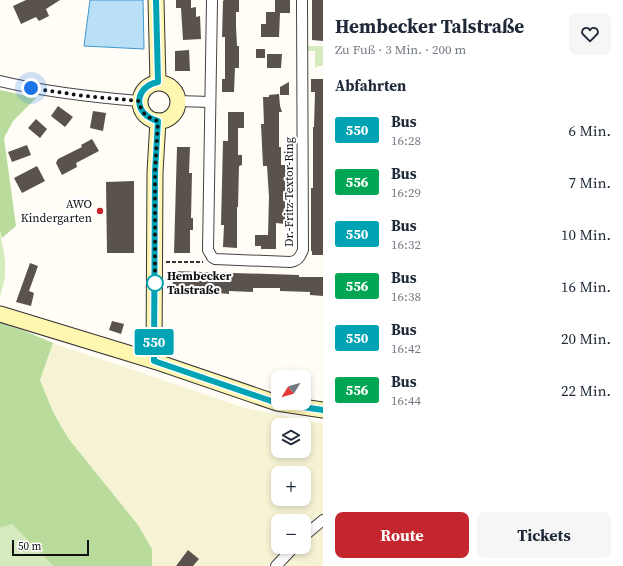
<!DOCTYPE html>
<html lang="de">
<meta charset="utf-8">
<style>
body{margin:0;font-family:"Source Serif 4",serif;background:#f6f6f7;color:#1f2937;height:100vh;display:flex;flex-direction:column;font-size:15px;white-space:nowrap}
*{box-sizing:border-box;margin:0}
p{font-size:13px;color:#747a83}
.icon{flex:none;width:22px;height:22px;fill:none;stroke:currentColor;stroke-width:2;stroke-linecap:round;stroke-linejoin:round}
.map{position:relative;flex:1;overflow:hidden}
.sheet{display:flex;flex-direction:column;background:#fff;width:300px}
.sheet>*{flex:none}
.badge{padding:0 8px;border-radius:3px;font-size:14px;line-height:26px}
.needle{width:26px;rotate:233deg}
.fabs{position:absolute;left:271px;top:370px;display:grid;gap:8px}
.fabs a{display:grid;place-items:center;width:40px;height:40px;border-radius:8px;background:#fff;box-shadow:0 2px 6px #0003;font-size:20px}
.scale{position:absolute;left:12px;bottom:10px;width:77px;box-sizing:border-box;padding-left:4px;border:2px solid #111;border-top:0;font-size:11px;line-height:14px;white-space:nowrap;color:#111;-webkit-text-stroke:3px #fff;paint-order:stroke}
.you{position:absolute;width:20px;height:20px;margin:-10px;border:3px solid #fff;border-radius:50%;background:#1a73e8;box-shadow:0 0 0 6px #1a73e833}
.map>.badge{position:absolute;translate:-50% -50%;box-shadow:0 0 0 2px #fff}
h2{padding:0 12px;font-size:15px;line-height:36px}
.round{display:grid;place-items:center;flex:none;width:42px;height:42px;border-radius:8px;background:#f6f6f7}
.head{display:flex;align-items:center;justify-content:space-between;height:68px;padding:0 12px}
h1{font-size:19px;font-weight:700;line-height:30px}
.button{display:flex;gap:8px;margin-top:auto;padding:8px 12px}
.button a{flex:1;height:46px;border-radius:8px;background:#c4262e;color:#fff;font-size:16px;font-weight:700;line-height:46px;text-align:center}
.button a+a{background:#f6f6f7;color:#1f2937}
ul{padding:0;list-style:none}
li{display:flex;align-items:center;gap:12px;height:52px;padding:0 12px}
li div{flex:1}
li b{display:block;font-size:15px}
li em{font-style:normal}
li .badge{min-width:44px;font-weight:700;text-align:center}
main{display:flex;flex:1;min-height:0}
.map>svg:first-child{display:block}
.farmland{fill:#f6f3d4;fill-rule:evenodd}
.green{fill:#d5ebbd}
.forest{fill:#b9dc9c}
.water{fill:#b9e0f7;stroke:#3f96cf}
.building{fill:#5a524d}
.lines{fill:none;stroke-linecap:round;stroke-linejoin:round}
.street-casing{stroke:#444;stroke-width:12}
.secondary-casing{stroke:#333;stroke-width:17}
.path{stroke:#333;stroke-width:2;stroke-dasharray:4 2;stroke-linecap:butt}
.street{stroke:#fff;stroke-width:10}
.secondary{stroke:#fff6b0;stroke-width:15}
.line-casing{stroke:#fff;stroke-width:9}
.line{stroke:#00a3b4;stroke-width:6}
.walk{stroke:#111;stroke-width:4;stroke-dasharray:0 7.2}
.poi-dot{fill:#c4262e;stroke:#fff;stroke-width:1.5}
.stop-dot{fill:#fff;stroke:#00a3b4;stroke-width:2}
.labels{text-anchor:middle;stroke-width:4;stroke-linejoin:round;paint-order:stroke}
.street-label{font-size:12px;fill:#111;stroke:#fff}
.poi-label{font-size:12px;fill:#111;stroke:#fff;text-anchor:end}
.stop-label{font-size:12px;font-weight:bold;fill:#111;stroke:#fff;text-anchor:start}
</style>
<main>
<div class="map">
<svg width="323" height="566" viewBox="0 0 323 566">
<rect width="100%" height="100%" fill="#fffdf5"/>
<!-- farmland -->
<path class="farmland" d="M53,343L245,408L323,424V566H152V549L138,525L68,438L53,412L40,380ZM278,425H304V451H278ZM278,473H304V499H278ZM278,521H304V547H278Z"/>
<!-- green -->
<g class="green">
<path d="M307,46H323V66H319L315,68V51H307Z"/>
<path d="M0,230L5,260V278L0,297Z"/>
<path d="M12,524L53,566H0V528Z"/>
</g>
<!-- forest -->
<g class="forest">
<path d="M0,90L36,98L13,121L4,138L16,226L2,238L0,230Z"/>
<path d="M0,323L25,331L53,343L40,380L53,412L68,438L138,525L152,549V566H53L12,524L0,528Z"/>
</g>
<!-- water -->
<path class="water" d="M90,0H143L144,49L84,46Z"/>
<!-- building -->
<g class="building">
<path d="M26,0H60L46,9L49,16L39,21L36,17L21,24L13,6Z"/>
<path d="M176,0H191V8L196,7V17L200,16L201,39L183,40L181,8H176Z"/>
<path d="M224,0H239V12H236V27L237,46H239V68H235L234,92H222V79H225V37H222L223,1Z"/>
<path d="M275,0H290V13H280L279,37H261V24H266V12H275Z"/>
<path d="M312,0H323V41L312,40Z"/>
<rect x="256" y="49" width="9" height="9"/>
<path d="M189,50L190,71H175V51Z"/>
<path d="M267,54H282L281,68H267Z"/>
<path d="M311,79H323V255H312V251H311V188H313V127H314L315,92H311Z"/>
<path d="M289,82V95H280V87Z"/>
<path d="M279,94L280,106L282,112H279V147H281V165H285L287,201H285V224L276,223V249H261V246H255V235H268L269,197L267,166H263L261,124H264L263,97H269V95Z"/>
<path d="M58,106L73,117L65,127L51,116Z"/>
<path d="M93,111L106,113L103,131L90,128Z"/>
<path d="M228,112H244V128H238V155H242V165L239,166L238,207H237V248L223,247L224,225H221L223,141H228Z"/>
<path d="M36,119L47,129L40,138L28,128Z"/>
<path d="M92,139L99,151L76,163L77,167L62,175L56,163L58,159L82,147L81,145Z"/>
<path d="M27,145L31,155L12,162L8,152Z"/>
<path d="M177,147H190L189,173H192L191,218H193V230H190V253H174Z"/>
<path d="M37,166L45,181L22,193L14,178Z"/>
<path d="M134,181V253H107L106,182Z"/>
<path d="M30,263L38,266L29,291L34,293L31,306L16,302Z"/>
<path d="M172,271L299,275V277H323V296L310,295V292L280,291V288H253V292L229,291V294L218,293V290L173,288Z"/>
<path d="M112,321L124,324L121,334L109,330Z"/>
<path d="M188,550L199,559L193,566H176Z"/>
</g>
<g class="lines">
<defs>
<g id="street">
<path d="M212,0L208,250L212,257L215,259L290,262C298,261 300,257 303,250L302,0"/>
<path d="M0,81C46,92 92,97 139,101"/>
<path d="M178,101L210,102"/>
<path d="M304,536L323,520"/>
<path d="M276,566L294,547"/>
</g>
<g id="secondary">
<path d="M156,0L158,82"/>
<circle cx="159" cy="102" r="19"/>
<path d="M0,314L154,361L277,403L323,410"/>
<path d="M154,361L155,172L158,121"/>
</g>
</defs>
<!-- street casing -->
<use href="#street" class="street-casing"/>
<!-- secondary casing -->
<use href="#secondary" class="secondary-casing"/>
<!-- path -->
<path class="path" d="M166,262H203"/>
<!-- street -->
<use href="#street" class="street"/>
<!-- secondary -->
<use href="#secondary" class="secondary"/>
</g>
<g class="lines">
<defs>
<path id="line" d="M156,0L158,82C133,87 133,115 158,121L155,172L154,361L277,403L323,410"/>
</defs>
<!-- line casing -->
<use href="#line" class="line-casing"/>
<!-- line -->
<use href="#line" class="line"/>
<!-- walk -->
<path class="walk" d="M31,88L84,96L139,101C141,113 147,118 158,121L155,172V284V283"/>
</g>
<!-- markers -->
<circle class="poi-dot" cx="100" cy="211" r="4"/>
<circle class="stop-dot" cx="155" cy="283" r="8"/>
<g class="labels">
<!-- street labels -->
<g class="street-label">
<text transform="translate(289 192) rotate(-90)" y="4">Dr.-Fritz-Textor-Ring</text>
</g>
<!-- poi labels -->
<g class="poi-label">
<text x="92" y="208">AWO<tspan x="92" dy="14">Kindergarten</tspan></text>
</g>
<!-- stop labels -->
<g class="stop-label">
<text x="167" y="280">Hembecker<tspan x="167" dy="14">Talstraße</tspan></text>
</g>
</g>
</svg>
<div class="fabs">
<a><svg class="needle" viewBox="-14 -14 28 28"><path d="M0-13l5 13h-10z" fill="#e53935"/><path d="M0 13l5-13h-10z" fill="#747a83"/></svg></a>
<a><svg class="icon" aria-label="layers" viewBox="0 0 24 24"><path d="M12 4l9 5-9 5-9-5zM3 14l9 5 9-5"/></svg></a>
<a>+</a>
<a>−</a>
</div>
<div class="scale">50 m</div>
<div class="you" style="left:31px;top:88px"></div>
<b class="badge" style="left:154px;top:342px;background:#00a3b4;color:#fff">550</b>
</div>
<section class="sheet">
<div class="head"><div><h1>Hembecker Talstraße</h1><p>Zu Fuß · 3 Min. · 200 m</p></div><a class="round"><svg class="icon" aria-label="heart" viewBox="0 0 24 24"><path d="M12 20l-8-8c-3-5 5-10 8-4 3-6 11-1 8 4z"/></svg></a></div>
<h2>Abfahrten</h2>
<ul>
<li><span class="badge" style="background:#00a3b4;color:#fff">550</span><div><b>Bus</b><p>16:28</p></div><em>6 Min.</em></li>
<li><span class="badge" style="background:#00a651;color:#fff">556</span><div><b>Bus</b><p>16:29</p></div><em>7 Min.</em></li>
<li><span class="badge" style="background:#00a3b4;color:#fff">550</span><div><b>Bus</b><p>16:32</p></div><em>10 Min.</em></li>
<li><span class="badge" style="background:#00a651;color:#fff">556</span><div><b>Bus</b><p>16:38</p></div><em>16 Min.</em></li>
<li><span class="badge" style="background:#00a3b4;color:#fff">550</span><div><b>Bus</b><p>16:42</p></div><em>20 Min.</em></li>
<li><span class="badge" style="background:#00a651;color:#fff">556</span><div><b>Bus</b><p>16:44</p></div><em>22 Min.</em></li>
</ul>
<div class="button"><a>Route</a><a>Tickets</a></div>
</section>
</main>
